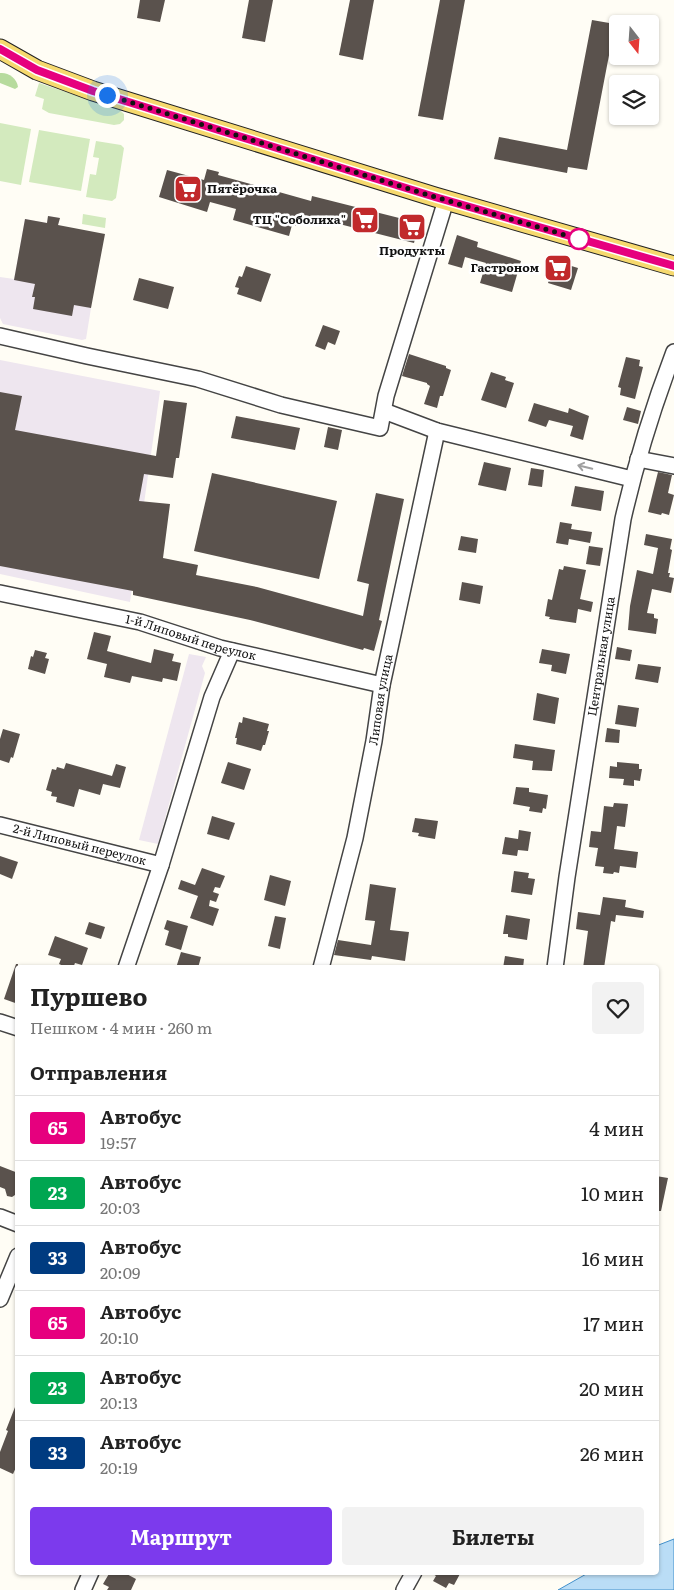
<!DOCTYPE html>
<html lang="ru">
<meta charset="utf-8">
<style>
body{margin:0;font-family:Literata,serif;background:#f2f2f2;color:#222;height:100vh;display:flex;flex-direction:column;font-size:19px;white-space:nowrap}
*{box-sizing:border-box;margin:0}
p{font-size:16px;color:#767676}
.icon{flex:none;width:28px;height:28px;fill:none;stroke:currentColor;stroke-width:2;stroke-linecap:round;stroke-linejoin:round}
.map{position:relative;flex:1;overflow:hidden}
.panel{position:absolute;left:15px;top:965px;width:644px;height:610px;display:flex;flex-direction:column;background:#fff;border-radius:5px;box-shadow:0 1px 4px #0004}
.panel>*{flex:none}
.badge{padding:0 10px;border-radius:4px;font-size:18px;line-height:32px}
.needle{width:32px;rotate:163deg}
.fabs{position:absolute;left:609px;top:15px;display:grid;gap:10px}
.fabs a{display:grid;place-items:center;width:50px;height:50px;border-radius:5px;background:#fff;box-shadow:0 1px 4px #0004;font-size:25px}
.you{position:absolute;width:25px;height:25px;margin:-12px;border:4px solid #fff;border-radius:50%;background:#1a73e8;box-shadow:0 0 0 8px #1a73e833}
.map>.badge{position:absolute;translate:-50% -50%;box-shadow:0 0 0 2px #fff}
h2{padding:0 15px;font-size:19px;line-height:45px}
.round{display:grid;place-items:center;flex:none;width:52px;height:52px;border-radius:5px;background:#f2f2f2}
.headline{display:flex;align-items:center;justify-content:space-between;height:85px;padding:0 15px}
h1{font-size:24px;font-weight:700;line-height:38px}
.button{display:flex;gap:10px;margin-top:auto;padding:10px 15px}
.button a{flex:1;height:58px;border-radius:5px;background:#7c3aed;color:#fff;font-size:20px;font-weight:700;line-height:58px;text-align:center}
.button a+a{background:#f2f2f2;color:#222}
ul{padding:0;list-style:none}
li{display:flex;align-items:center;gap:15px;height:65px;padding:0 15px;border-top:1px solid #e0e0e0}
li div{flex:1}
li b{display:block;font-size:19px}
li em{font-style:normal}
li .badge{min-width:55px;font-weight:700;text-align:center}
.map>svg:first-child{display:block}
.industrial{fill:#eee6ef}
.green{fill:#d3eabe}
.forest{fill:#b7db9d}
.water{fill:#baddf6;stroke:#4290cc}
.building{fill:#5a524d}
.lines{fill:none;stroke-linecap:round;stroke-linejoin:round}
.minor-casing{stroke:#444;stroke-width:18}
.major-casing{stroke:#222;stroke-width:21}
.minor{stroke:#fff;stroke-width:15}
.major{stroke:#f6d96e;stroke-width:19}
.oneway{stroke:#a0a0a0}
.line-casing{stroke:#fff;stroke-width:11}
.line{stroke:#e6007e;stroke-width:8}
.walk{stroke:#111;stroke-width:5;stroke-dasharray:0 9}
.stop-dot{fill:#fff;stroke:#e6007e;stroke-width:2.5}
.labels{text-anchor:middle;stroke-width:5;stroke-linejoin:round;paint-order:stroke}
.poi-label{font-size:12px;font-weight:bold;fill:#111;stroke:#fff;text-anchor:end}
.street-label{font-size:12px;fill:#111;stroke:#fff}
</style>
<div class="map">
<svg width="674" height="1590" viewBox="0 0 674 1590">
<rect width="100%" height="100%" fill="#fffdf5"/>
<!-- industrial -->
<g class="industrial">
<path d="M48,216L60,218L58,225L91,308L86,339L82,340L3,324L0,318V277L14,279L25,219L47,223Z"/>
<path d="M0,360L160,391L130,602L0,574Z"/>
<path d="M189,654L206,657L202,666L205,673L158,844L139,840Z"/>
</g>
<!-- green -->
<g class="green">
<path d="M39,83L120,110L124,114V120L120,124L114,125L49,113L42,109L44,99L35,96Z"/>
<path d="M0,123L31,129L21,185L0,181Z"/>
<path d="M39,130L90,139L81,191L29,182Z"/>
<path d="M96,141L121,145L124,148L116,198L112,201L86,197L90,174L96,175L99,158L93,157Z"/>
<path d="M83,214L106,218L105,228L82,224Z"/>
</g>
<!-- forest -->
<path class="forest" d="M0,73C8,72 17,78 18,87L15,89L0,83Z"/>
<!-- water -->
<path class="water" d="M674,1539V1590H558L588,1573L656,1572V1546Z"/>
<!-- building -->
<g class="building">
<path d="M140,0H165L160,22L137,18Z"/>
<path d="M249,0H273L265,42L242,38Z"/>
<path d="M350,0H374L363,60L339,55Z"/>
<path d="M440,0H465L443,120L418,116Z"/>
<path d="M592,20L615,24L587,170L568,167L567,173L494,159L499,137L567,150Z"/>
<path d="M207,169L219,172L218,175L311,201L312,196L419,223L414,243L300,214L296,226L292,225L289,236L233,220L236,209L210,202L207,212L159,197L167,170L204,180Z"/>
<path d="M48,216L60,218L58,225L105,234L91,308L74,305L72,316L33,309L35,297H32L35,284L14,280L25,219L47,223Z"/>
<path d="M457,235L478,242L477,247L521,261L512,292L480,283L486,263L465,257L462,268L448,264Z"/>
<path d="M555,261L578,268L571,290L548,283Z"/>
<path d="M246,266L271,274L261,302L237,294L239,288L235,287L239,276L242,277Z"/>
<path d="M139,278L174,287L168,309L133,300Z"/>
<path d="M323,325L340,331L335,345L328,342L325,350L315,346Z"/>
<path d="M409,354L446,366V368L451,370L443,396H440L437,408L424,404L430,386L427,384V383L402,376Z"/>
<path d="M626,357L640,360L639,366L643,367L635,399L620,395L621,388L618,387Z"/>
<path d="M491,372L506,377L505,380L514,383L506,408L481,400Z"/>
<path d="M0,392L22,396L15,430L156,456L164,400L187,403L179,458H176L173,478L144,474L139,501L170,504L163,558L198,565L196,575L257,587L363,616L369,584L357,581L376,493L404,499L379,620L382,621L374,651L364,648L363,650L250,620L133,595V591L0,566Z"/>
<path d="M534,403L568,413L569,408L589,416L583,440L570,436L573,426L549,420L546,427L528,421Z"/>
<path d="M627,407L641,411L638,424L623,420Z"/>
<path d="M236,416L300,428L295,450L231,438Z"/>
<path d="M328,427L342,430L338,450L324,447Z"/>
<path d="M484,462L511,468L506,491L478,485Z"/>
<path d="M531,468L544,470L542,487L528,485Z"/>
<path d="M658,472L672,475L668,493L674,495L669,515L662,513L661,515L648,512Z"/>
<path d="M212,473L337,501L319,579L194,551Z"/>
<path d="M575,486L604,491L601,511L571,506Z"/>
<path d="M560,522L572,524L571,529L592,532L590,543L569,539L568,545L556,543Z"/>
<path d="M646,534L672,539L670,549L672,550L668,573H670L669,577L674,578L671,593L652,589L647,613L654,614V618L658,619L656,634L628,630L630,606L637,570L653,574L658,548L644,545Z"/>
<path d="M461,536L478,539L476,553L458,550Z"/>
<path d="M589,546L603,548L600,566L586,564Z"/>
<path d="M564,566L586,570L580,599L593,602L591,612L578,609L576,623L549,619L550,617L545,616L548,599L552,600L559,569L563,570Z"/>
<path d="M462,582L483,586L480,604L459,600Z"/>
<path d="M94,632L111,636L107,651L151,663L154,649L174,654L172,661L181,663L177,681L163,678L162,682L132,676L130,683L104,677L107,664L87,659Z"/>
<path d="M617,647L632,650L630,661L615,659Z"/>
<path d="M542,649L570,654L566,674L551,671L552,665L539,663Z"/>
<path d="M35,650L47,653L45,658L49,659L45,674L28,669L31,656L33,657Z"/>
<path d="M638,664L661,667L658,683L635,679Z"/>
<path d="M537,693L559,698L555,724L533,720Z"/>
<path d="M618,705L639,708L636,727L615,724Z"/>
<path d="M243,717L269,724L267,731H269L265,745H263L261,751L236,744L237,738H235L239,722L242,723Z"/>
<path d="M607,728L620,730L619,743L605,742Z"/>
<path d="M3,729L20,734L13,758L11,757L9,763L0,760V739Z"/>
<path d="M515,744L555,750L552,771L532,770L533,761L513,758Z"/>
<path d="M228,762L251,769L244,790L221,783Z"/>
<path d="M617,762L639,764V769H642L640,781L634,780V786L623,785L624,779L609,778L610,766L617,767Z"/>
<path d="M66,763L112,776L116,764L126,767L120,788L103,784L100,795L79,789L74,807L56,802L57,797L51,796L52,792L46,790L52,769L56,770L57,767L64,769Z"/>
<path d="M516,787L529,788V792L548,795L546,809L543,808L542,813L529,811L530,807L513,804Z"/>
<path d="M614,803L628,804L625,827L617,826L614,849L638,852L636,868L620,866L619,873L614,872L613,874L603,873L604,867L595,866L598,848L589,847L591,831L601,832L604,806L613,807Z"/>
<path d="M212,816L235,823L229,840L207,834Z"/>
<path d="M415,818L438,821L435,839L418,836L419,833L412,832Z"/>
<path d="M519,830L531,832L528,851L518,850L517,856L502,854L505,837L518,839Z"/>
<path d="M0,856L18,862L12,879L0,874Z"/>
<path d="M202,868L225,876L220,888L215,887L213,892L219,894L216,902L210,900L209,906L219,909L213,926L190,918L198,896L178,889L181,880L195,885Z"/>
<path d="M514,871L529,873L528,878L535,879L532,895L511,892Z"/>
<path d="M270,875L291,881L285,906L264,900Z"/>
<path d="M370,884L396,888L390,930L409,932L405,961L372,956L371,960L334,955L338,940L371,945L375,921L365,920Z"/>
<path d="M603,897L626,900L625,907L644,911L643,918L616,915L615,922L611,921L604,968H583L588,931L576,929L578,912L600,915Z"/>
<path d="M506,915L530,919L527,940L508,937V934H503Z"/>
<path d="M275,916L286,918L280,949L268,946Z"/>
<path d="M167,920L188,926L181,950L165,945L169,931L164,929Z"/>
<path d="M89,922L105,927L101,939L85,934Z"/>
<path d="M55,936L88,948L82,965L75,963L73,968H68L59,964L61,959L48,955Z"/>
<path d="M181,952L201,957L198,968H176Z"/>
<path d="M505,956L524,959L523,968H503Z"/>
<path d="M16,964H18V1004L4,999Z"/>
<path d="M0,1166L18,1173V1193L12,1197L7,1196L5,1189L0,1187Z"/>
<path d="M656,1176L668,1178L661,1211H656Z"/>
<path d="M17,1402L18,1463L13,1474L0,1468V1452L8,1431L6,1430Z"/>
<path d="M110,1572H123L136,1579L131,1590H107L109,1587L103,1584Z"/>
<path d="M430,1572H461L454,1585L449,1583L446,1588L433,1581L436,1576Z"/>
</g>
<g class="lines">
<defs>
<g id="minor">
<path d="M0,336L87,356L198,379L281,405L380,428L386,396L446,200"/>
<path d="M384,411L437,431L632,479"/>
<path d="M638,459L674,466"/>
<path id="s1" d="M0,593L140,622L220,648L382,685"/>
<path id="s2" d="M0,825L161,865"/>
<path d="M126,968L161,865L212,697L232,651"/>
<path id="s3" d="M321,968L355,838L374,741L382,685L437,431"/>
<path id="s4" d="M555,968L567,877L623,519C636,462 653,407 674,352"/>
<path d="M0,1022L18,1028"/>
<path d="M0,1217L18,1224"/>
<path d="M0,1299L18,1256"/>
<path d="M83,1590L91,1572"/>
<path d="M404,1590L414,1572"/>
</g>
<path id="major" d="M0,49L37,70L93,91L435,197L674,266"/>
</defs>
<!-- minor casing -->
<use href="#minor" class="minor-casing"/>
<!-- major casing -->
<use href="#major" class="major-casing"/>
<!-- minor -->
<use href="#minor" class="minor"/>
<!-- major -->
<use href="#major" class="major"/>
</g>
<!-- one-way arrows -->
<defs><path id="oneway-shaft" d="M-6 0H5M1.5-3L5.5 0L1.5 3" fill="none" stroke-width="1.6" stroke-linecap="round" stroke-linejoin="round" transform="scale(1.25)"/></defs>
<use class="oneway" href="#oneway-shaft" transform="translate(585 467) rotate(-166)"/>
<g class="lines">
<defs>
<path id="line" d="M0,49L37,70L93,91L435,197L674,266"/>
</defs>
<!-- line casing -->
<use href="#line" class="line-casing"/>
<!-- line -->
<use href="#line" class="line"/>
<!-- walk -->
<path class="walk" d="M107,95L435,197L579,239"/>
</g>
<!-- icons -->
<defs>
<symbol id="supermarket-square" viewBox="-11 -11 22 22"><rect x="-9" y="-9" width="18" height="18" rx="4" fill="#c1292b" stroke="#fff"/><path d="M-6-5.5h2.5l.6 2H6L4.5 2H-2.5L-4.4-4H-6ZM-1.5 3.2a1.3 1.3 0 1 0 .1 0ZM3 3.2a1.3 1.3 0 1 0 .1 0Z" fill="#fff"/></symbol>
</defs>
<g fill-rule="evenodd">
<use href="#supermarket-square" x="172" y="173" width="32" height="32"/>
<use href="#supermarket-square" x="349" y="204" width="32" height="32"/>
<use href="#supermarket-square" x="396" y="211" width="32" height="32"/>
<use href="#supermarket-square" x="542" y="252" width="32" height="32"/>
</g>
<!-- markers -->
<circle class="stop-dot" cx="579" cy="239" r="10"/>
<g class="labels">
<!-- poi labels -->
<g class="poi-label">
<text x="207" y="193" text-anchor="start">Пятёрочка</text>
<text x="346" y="224">ТЦ "Соболиха"</text>
<text x="412" y="255" text-anchor="middle">Продукты</text>
<text x="539" y="272">Гастроном</text>
</g>
<!-- street labels -->
<g class="street-label">
<text dy="4" stroke="none"><textPath href="#s1" startOffset="196">1-й Липовый переулок</textPath></text>
<text dy="4" stroke="none"><textPath href="#s4" startOffset="315">Центральная улица</textPath></text>
<text dy="4" stroke="none"><textPath href="#s3" startOffset="275">Липовая улица</textPath></text>
<text dy="4" stroke="none"><textPath href="#s2" startOffset="82">2-й Липовый переулок</textPath></text>
</g>
</g>
</svg>
<div class="fabs">
<a><svg class="needle" viewBox="-14 -14 28 28"><path d="M0-13l5 13h-10z" fill="#e53935"/><path d="M0 13l5-13h-10z" fill="#767676"/></svg></a>
<a><svg class="icon" aria-label="layers" viewBox="0 0 24 24"><path d="M12 4l9 5-9 5-9-5zM3 14l9 5 9-5"/></svg></a>
</div>
<div class="you" style="left:107px;top:95px"></div>
<section class="panel">
<div class="headline"><div><h1>Пуршево</h1><p>Пешком · 4 мин · 260 m</p></div><a class="round"><svg class="icon" aria-label="heart" viewBox="0 0 24 24"><path d="M12 20l-8-8c-3-5 5-10 8-4 3-6 11-1 8 4z"/></svg></a></div>
<h2>Отправления</h2>
<ul>
<li><span class="badge" style="background:#e6007e;color:#fff">65</span><div><b>Автобус</b><p>19:57</p></div><em>4 мин</em></li>
<li><span class="badge" style="background:#00a651;color:#fff">23</span><div><b>Автобус</b><p>20:03</p></div><em>10 мин</em></li>
<li><span class="badge" style="background:#003b80;color:#fff">33</span><div><b>Автобус</b><p>20:09</p></div><em>16 мин</em></li>
<li><span class="badge" style="background:#e6007e;color:#fff">65</span><div><b>Автобус</b><p>20:10</p></div><em>17 мин</em></li>
<li><span class="badge" style="background:#00a651;color:#fff">23</span><div><b>Автобус</b><p>20:13</p></div><em>20 мин</em></li>
<li><span class="badge" style="background:#003b80;color:#fff">33</span><div><b>Автобус</b><p>20:19</p></div><em>26 мин</em></li>
</ul>
<div class="button"><a>Маршрут</a><a>Билеты</a></div>
</section>
</div>
